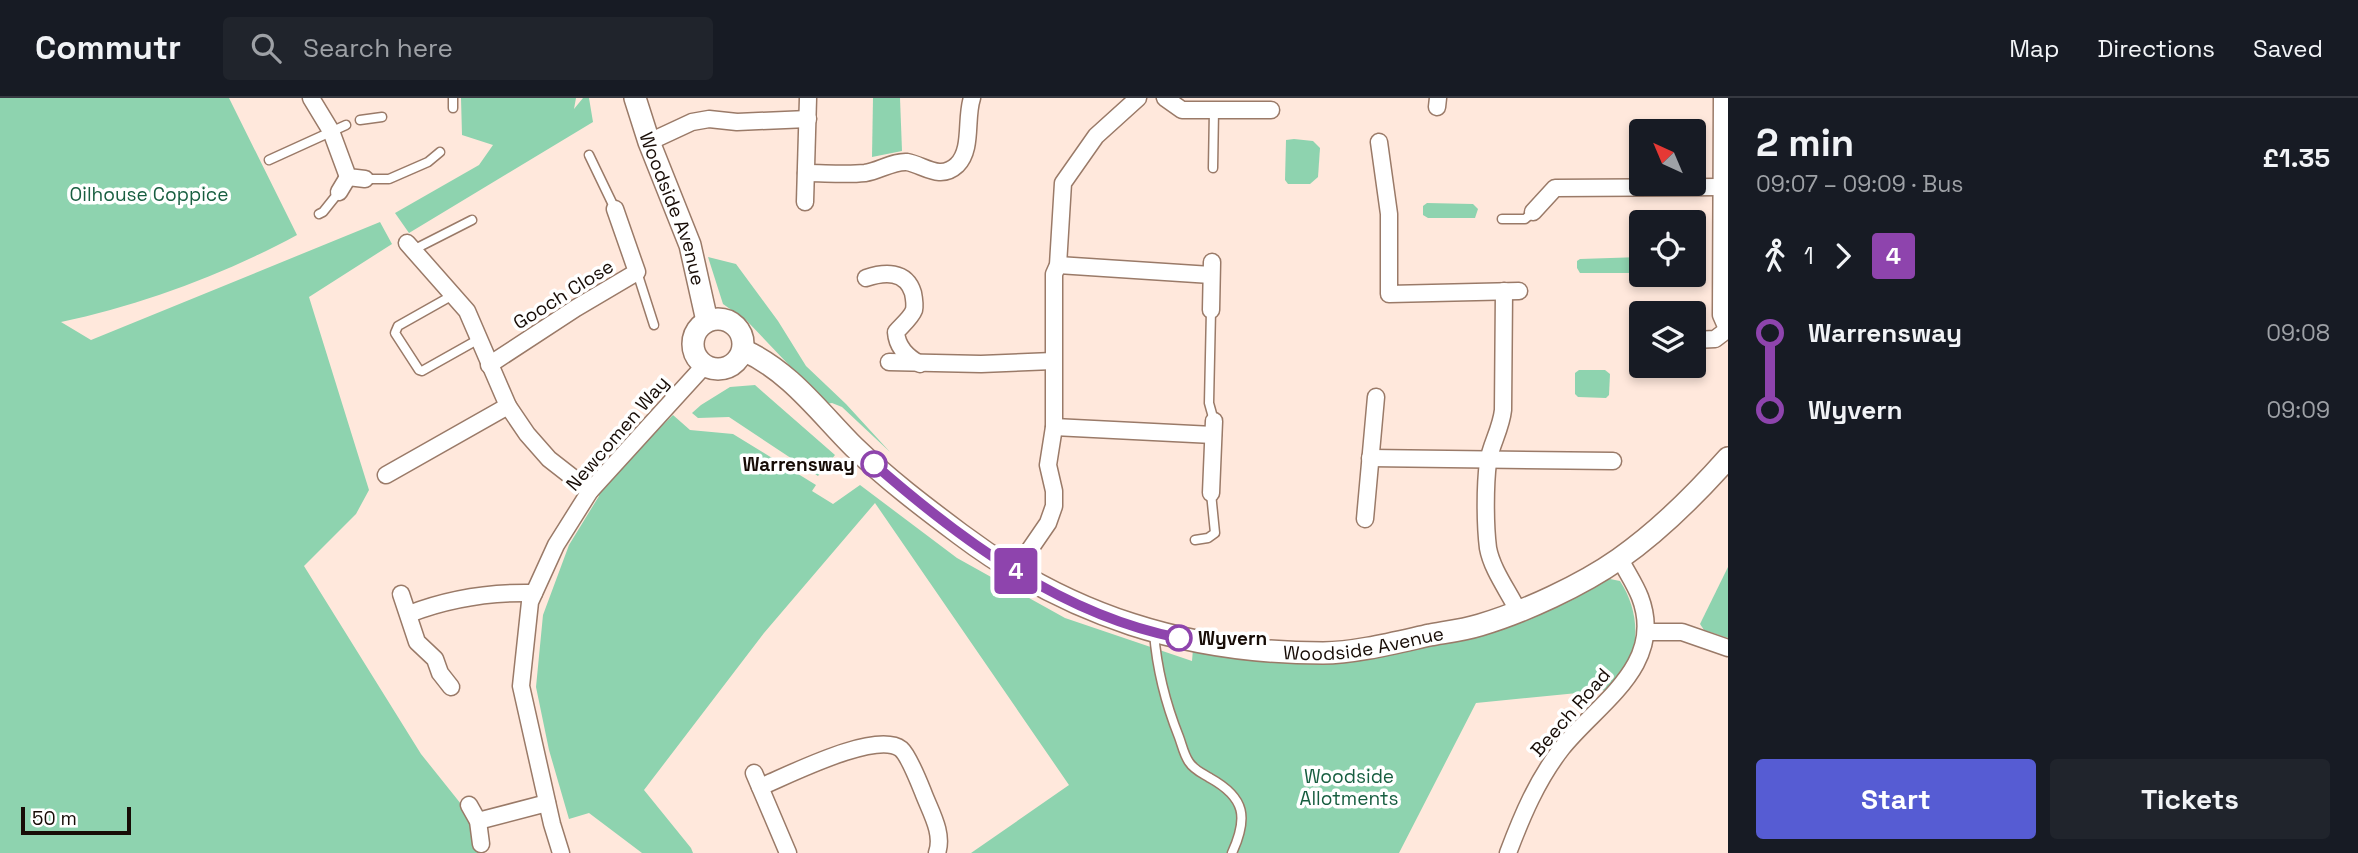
<!DOCTYPE html>
<meta charset="utf-8">
<style>
body{margin:0;font-family:"Space Grotesk",sans-serif;background:#20242c;color:#f1f3f6;height:100vh;display:flex;flex-direction:column;font-size:26px;white-space:nowrap}
*{box-sizing:border-box;margin:0}
p{font-size:23px;color:#9ea1a6}
.icon{flex:none;width:38px;height:38px;fill:none;stroke:currentColor;stroke-width:2;stroke-linecap:round;stroke-linejoin:round}
.map{position:relative;flex:1;overflow:hidden}
.details{display:flex;flex-direction:column;background:#171b24;width:630px}
.details>*{flex:none}
.badge{padding:0 14px;border-radius:5px;font-size:24px;line-height:46px}
.needle{width:46px;rotate:316deg}
.buttons{position:absolute;left:1629px;top:21px;display:grid;gap:14px}
.buttons a{display:grid;place-items:center;width:77px;height:77px;border-radius:7px;background:#171b24;box-shadow:0 4px 10px #0003;font-size:35px}
.scale{position:absolute;left:21px;bottom:18px;width:110px;box-sizing:border-box;padding-left:7px;border:4px solid #170c06;border-top:0;font-size:19px;line-height:24px;white-space:nowrap;color:#170c06;-webkit-text-stroke:5px #fff;paint-order:stroke}
.map>.badge{position:absolute;translate:-50% -50%;box-shadow:0 0 0 4px #fff}
.legs{display:flex;align-items:center;gap:10px;height:77px;padding:0 28px;font-size:23px}
.legs p{margin-inline-start:auto}
.headline{display:flex;align-items:center;justify-content:space-between;height:119px;padding:0 28px}
h1{font-size:38px;font-weight:700;line-height:52px}
.action{display:flex;gap:14px;margin-top:auto;padding:14px 28px}
.action a{flex:1;height:80px;border-radius:7px;background:#565cd3;color:#fff;font-size:28px;font-weight:700;line-height:80px;text-align:center}
.action a+a{background:#20242c;color:#f1f3f6}
ul{padding:0 28px;list-style:none}
li{display:flex;align-items:center;gap:24px;height:77px;font-size:26px}
li i{display:grid;place-items:center;width:10px;height:100%;margin:0 9px;background:currentColor}
li i::after{content:'';width:18px;height:18px;margin:-9px;border:5px solid;border-radius:50%;background:#171b24}
li p{margin-inline-start:auto}
li:first-child i{background:linear-gradient(#0000 50%,currentColor 0)}
li:last-child i{background:linear-gradient(currentColor 50%,#0000 0)}
header{display:flex;align-items:center;gap:42px;box-sizing:border-box;height:98px;padding:0 35px;background:#171b24;border-bottom:2px solid #363941}
header strong{font-size:33px}
nav{display:flex;gap:38px;margin-inline-start:auto;font-size:24px}
.search{width:490px;height:63px;background:#20242c;display:flex;align-items:center;gap:18px;box-sizing:border-box;padding:0 24px;border-radius:7px;color:#9ea1a6;font-size:26px}
main{display:flex;flex:1;min-height:0}
.map>svg:first-child{display:block}
.green{fill:#8ed3af}
.lines{fill:none;stroke-linecap:round;stroke-linejoin:round}
.service-casing{stroke:#9a7a68;stroke-width:11}
.minor-casing{stroke:#9a7a68;stroke-width:19}
.tertiary-casing{stroke:#9a7a68;stroke-width:24}
.service{stroke:#fff;stroke-width:8}
.minor{stroke:#fff;stroke-width:16}
.tertiary{stroke:#fff;stroke-width:21}
.line-1-casing{stroke:#fff;stroke-width:16}
.line-1{stroke:#8e44ad;stroke-width:10}
.stop-1-dot{fill:#fff;stroke:#8e44ad;stroke-width:3.5}
.labels{text-anchor:middle;stroke-width:7;stroke-linejoin:round;paint-order:stroke}
.park-label{font-size:19px;fill:#175e40;stroke:#fff}
.street-label{font-size:19px;fill:#170c06;stroke:#fff}
.stop-label{font-size:19px;font-weight:bold;fill:#170c06;stroke:#fff;text-anchor:end}
</style>
<header>
<strong>Commutr</strong>
<div class="search"><svg class="icon" aria-label="search" viewBox="0 0 24 24"><circle cx="10" cy="10" r="6"/><path d="M15 15l6 6"/></svg>Search here</div>
<nav><a>Map</a><a>Directions</a><a>Saved</a></nav>
</header>
<main>
<div class="map">
<svg width="1728" height="755" viewBox="0 0 1728 755">
<rect width="100%" height="100%" fill="#ffe8dc"/>
<!-- green -->
<g class="green">
<path d="M0,0H229L297,137C225,176 141,207 61,224L91,242L380,124L392,146L309,199L369,392L356,416L304,468L421,656L465,711L479,755H0Z"/>
<path d="M461,0H576L574,11L583,0H589L593,24L409,135L395,115L479,67L493,47L462,37Z"/>
<path d="M873,0H900L902,53L872,59Z"/>
<path d="M1294,41L1313,43L1320,50L1318,79L1310,86H1288L1285,82L1286,42Z"/>
<path d="M1427,105L1473,106L1478,111L1475,120H1428L1423,117V108Z"/>
<path d="M708,159L736,166L778,223L806,268L846,306L890,354L842,309L832,305L826,306L747,223L723,206Z"/>
<path d="M1641,159V175H1580L1577,170V163L1580,161Z"/>
<path d="M1579,272H1605L1610,276L1609,297L1606,300L1578,299L1575,296V275Z"/>
<path d="M755,287L835,357L818,378L729,319L698,320L692,315L701,307L730,289Z"/>
<path d="M673,317L690,332L733,336L816,387L812,393L833,406L860,387L957,460L1065,520L1192,563L1193,551L1315,562L1586,491L1610,481L1620,483C1636,507 1641,540 1628,566C1624,576 1614,584 1608,592L1476,605L1399,755H971L1069,687L875,405L764,535L644,692L691,750L693,755H642L589,715L569,721L549,652L536,589L543,517L569,447L599,398V389Z"/>
<path d="M1728,469V540L1704,532L1700,526Z"/>
</g>
<g class="lines">
<defs>
<g id="service">
<path d="M453,0V10"/>
<path d="M360,22L382,19"/>
<path d="M589,57L615,111"/>
<path d="M269,62L346,27"/>
<path d="M1213,70L1214,12"/>
<path d="M365,81H389L428,64L440,54"/>
<path d="M319,116L323,114L339,94"/>
<path d="M1502,121H1525L1533,114"/>
<path d="M413,152L472,122"/>
<path d="M637,174L654,227"/>
<path d="M453,197L398,228L395,235L419,272L422,273L479,241"/>
<path d="M1211,212L1209,305L1214,323"/>
<path d="M1195,442L1208,440L1215,435L1211,395"/>
<path d="M1154,535C1157,572 1165,604 1179,639C1182,647 1184,657 1189,664C1194,672 1202,675 1210,680C1246,700 1248,720 1232,755"/>
</g>
<g id="minor">
<path d="M311,0L331,33L348,79L365,81"/>
<path d="M1165,0L1182,12H1271"/>
<path d="M1722,0L1721,217L1728,233"/>
<path d="M1437,9L1438,0"/>
<path d="M649,44L692,24L709,21L737,24L808,21"/>
<path d="M1379,44L1389,116V196L1519,193"/>
<path d="M806,75C825,75 846,77 865,75C879,73 893,63 907,64C924,67 940,83 957,67C973,51 965,21 972,0"/>
<path d="M339,94L348,79"/>
<path d="M805,104L808,0"/>
<path d="M1533,114L1555,90L1721,89"/>
<path d="M407,145L467,213L508,308L527,336L549,361L590,393"/>
<path d="M1058,167L1211,177"/>
<path d="M866,180C884,174 906,172 913,195C914,200 915,207 914,212C911,220 901,228 896,234C897,249 907,259 920,266"/>
<path d="M1504,193L1503,312C1501,331 1491,346 1488,364C1485,388 1485,426 1488,450C1492,472 1509,494 1518,513"/>
<path d="M1211,212L1212,164"/>
<path d="M1694,242L1715,241L1727,232"/>
<path d="M889,264L981,266L1053,263"/>
<path d="M489,267L576,210L637,174L615,111"/>
<path d="M1054,329L1213,337"/>
<path d="M1370,360L1613,363"/>
<path d="M386,377L508,308"/>
<path d="M1211,395L1214,323"/>
<path d="M1365,421L1376,299"/>
<path d="M1015,473L1048,425L1054,408V393L1048,367L1054,329V176L1058,167L1063,85L1096,38L1138,0"/>
<path d="M401,496L417,544L435,561L440,575L451,589"/>
<path d="M409,516C450,500 490,494 534,495"/>
<path d="M1646,534H1682L1728,550"/>
<path d="M754,675L788,755"/>
<path d="M760,689C787,678 876,632 901,651C908,657 919,684 923,694C930,713 944,735 937,755"/>
<path d="M469,707L478,723L481,746"/>
<path d="M478,723L547,705"/>
<path d="M561,755L552,726L521,588L530,504L556,447L590,393L704,268"/>
<path d="M1508,755C1522,718 1537,682 1562,650C1598,605 1666,567 1640,499C1635,486 1626,473 1620,461"/>
</g>
<g id="tertiary">
<path id="s1" d="M635,0L649,44L690,147L707,223"/>
<circle cx="718" cy="246" r="25"/>
<path id="s2" d="M743,252C790,273 819,314 854,349C887,381 924,409 960,436C1069,518 1187,555 1323,555C1355,555 1398,544 1430,537C1447,534 1464,532 1480,527C1524,514 1582,487 1619,461C1659,433 1696,396 1728,360"/>
</g>
</defs>
<!-- service casing -->
<use href="#service" class="service-casing"/>
<!-- minor casing -->
<use href="#minor" class="minor-casing"/>
<!-- tertiary casing -->
<use href="#tertiary" class="tertiary-casing"/>
<!-- service -->
<use href="#service" class="service"/>
<!-- minor -->
<use href="#minor" class="minor"/>
<!-- tertiary -->
<use href="#tertiary" class="tertiary"/>
</g>
<g class="lines">
<defs>
<path id="line-1" d="M874,366C962,443 1062,517 1179,540"/>
</defs>
<!-- line-1 casing -->
<use href="#line-1" class="line-1-casing"/>
<!-- line-1 -->
<use href="#line-1" class="line-1"/>
</g>
<!-- markers -->
<g class="stop-1-dot">
<circle cx="874" cy="366" r="12"/>
<circle cx="1179" cy="540" r="12"/>
</g>
<g class="labels">
<!-- park labels -->
<g class="park-label">
<text x="149" y="103">Oilhouse Coppice</text>
<text x="1349" y="685">Woodside<tspan x="1349" dy="22">Allotments</tspan></text>
</g>
<!-- street labels -->
<g class="street-label">
<text dy="7" stroke="none"><textPath href="#s1" startOffset="117">Woodside Avenue</textPath></text>
<text transform="translate(563 196) rotate(-32)" y="7">Gooch Close</text>
<text transform="translate(617 335) rotate(-49)" y="7">Newcomen Way</text>
<text dy="7" stroke="none"><textPath href="#s2" startOffset="716">Woodside Avenue</textPath></text>
<text transform="translate(1570 614) rotate(-49)" y="7">Beech Road</text>
</g>
<!-- stop labels -->
<g class="stop-label">
<text x="855" y="373">Warrensway</text>
<text x="1198" y="547" text-anchor="start">Wyvern</text>
</g>
</g>
</svg>
<div class="buttons">
<a><svg class="needle" viewBox="-14 -14 28 28"><path d="M0-13l5 13h-10z" fill="#e53935"/><path d="M0 13l5-13h-10z" fill="#9ea1a6"/></svg></a>
<a><svg class="icon" aria-label="locate" viewBox="0 0 24 24"><circle cx="12" cy="12" r="6"/><path d="M12 2v4M12 18v4M2 12h4M18 12h4"/></svg></a>
<a><svg class="icon" aria-label="layers" viewBox="0 0 24 24"><path d="M12 4l9 5-9 5-9-5zM3 14l9 5 9-5"/></svg></a>
</div>
<div class="scale">50 m</div>
<b class="badge" style="left:1016px;top:473px;background:#8e44ad;color:#fff">4</b>
</div>
<section class="details">
<div class="headline"><div><h1>2 min</h1><p>09:07 – 09:09 · Bus</p></div><b>£1.35</b></div>
<div class="legs"><svg class="icon" aria-label="walk" viewBox="0 0 24 24"><circle cx="13" cy="4" r="2"/><path d="M13 8l-2 6 4 7M11 14l-3 7M7 12l3-4h3l4 4"/></svg>1<svg class="icon" aria-label="forward" viewBox="0 0 24 24"><path d="M9 5l7 7-7 7"/></svg><b class="badge" style="background:#8e44ad;color:#fff">4</b></div>
<ul>
<li><i style="color:#8e44ad"></i><b>Warrensway</b><p>09:08</p></li>
<li><i style="color:#8e44ad"></i><b>Wyvern</b><p>09:09</p></li>
</ul>
<div class="action"><a>Start</a><a>Tickets</a></div>
</section>
</main>
